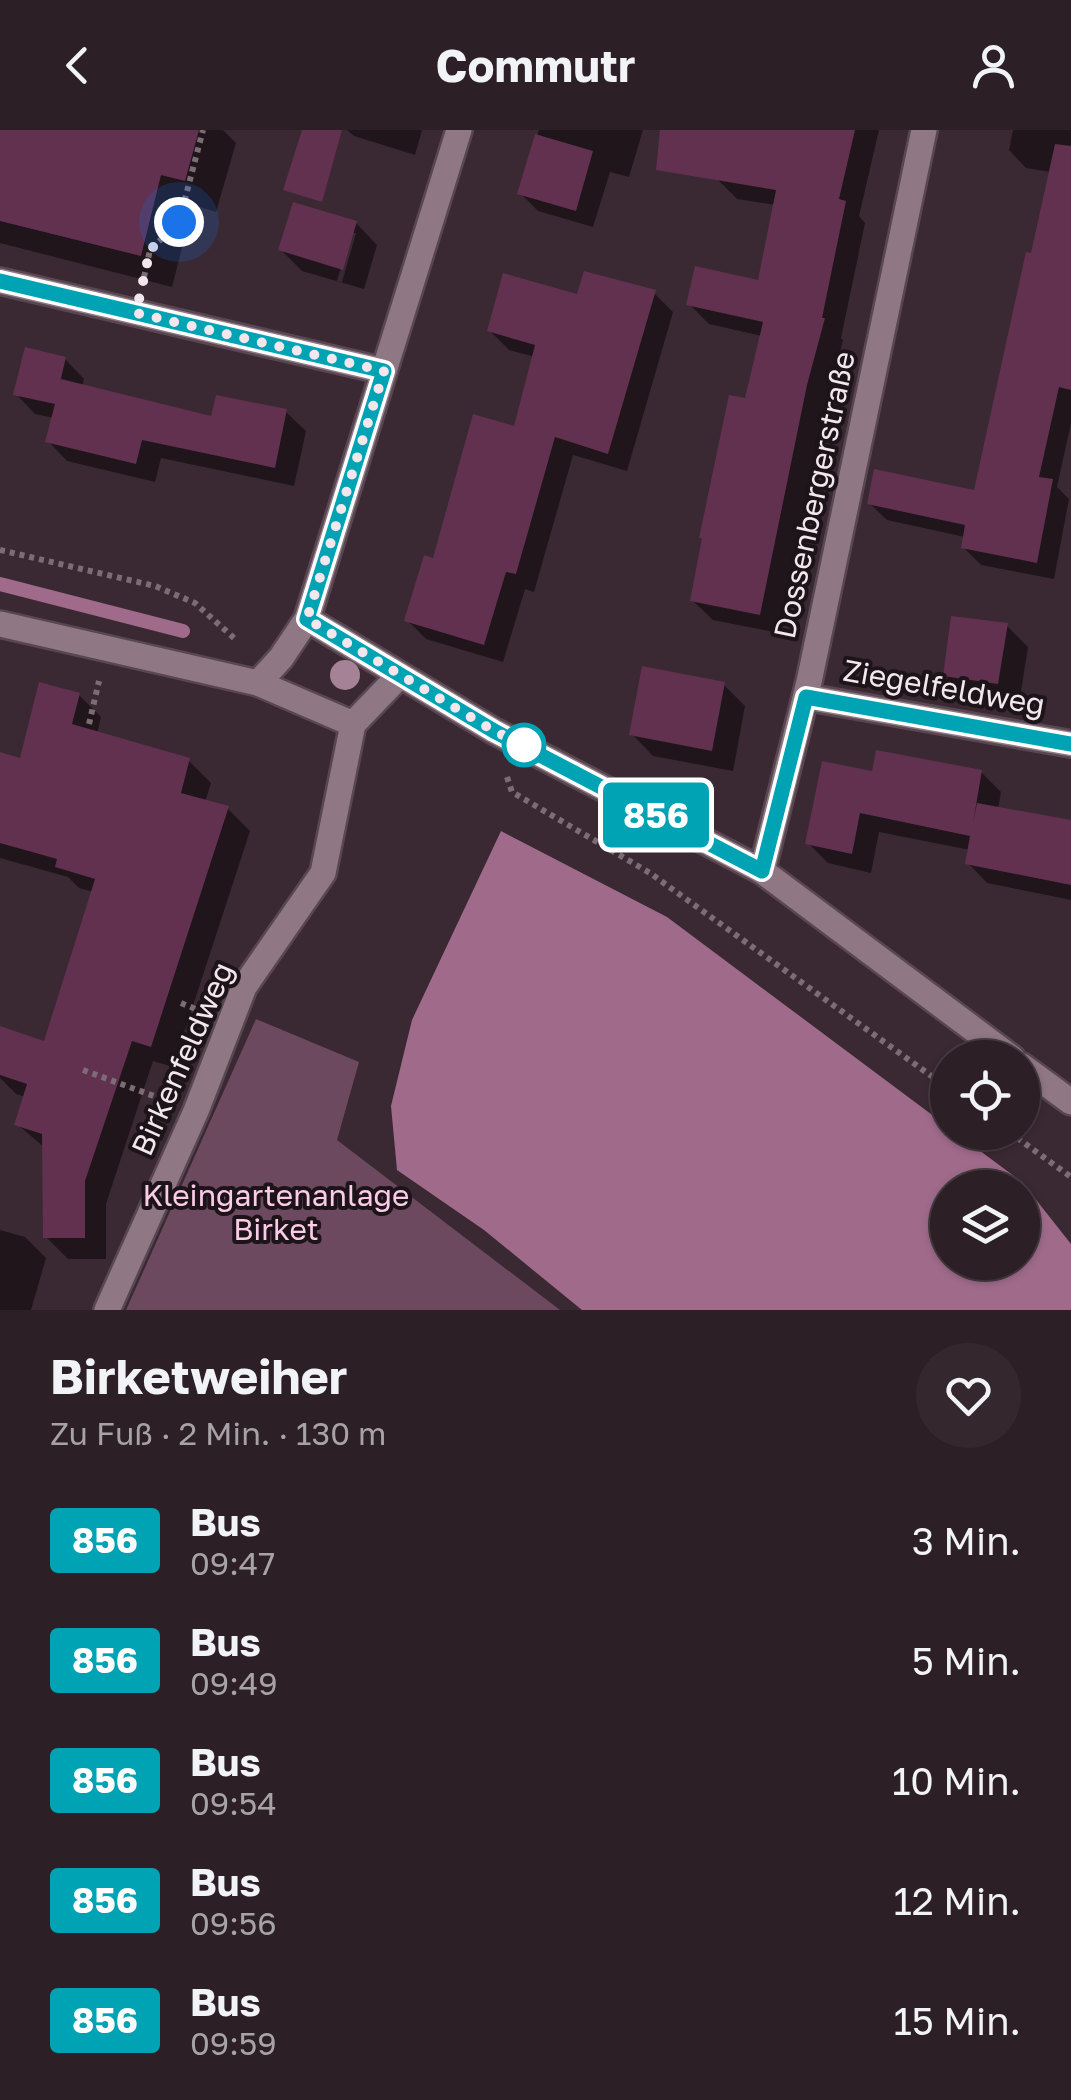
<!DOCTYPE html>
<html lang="de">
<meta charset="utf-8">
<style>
body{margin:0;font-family:"Golos Text",sans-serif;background:#34272e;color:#f1f3f6;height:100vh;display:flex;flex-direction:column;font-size:38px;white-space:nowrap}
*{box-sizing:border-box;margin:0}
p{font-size:32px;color:#a6a2a7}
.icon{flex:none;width:55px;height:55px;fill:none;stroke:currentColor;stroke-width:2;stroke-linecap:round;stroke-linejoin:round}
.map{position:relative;height:1180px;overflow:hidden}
.details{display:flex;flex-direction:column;background:#2c1f26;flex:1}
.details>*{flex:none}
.badge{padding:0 20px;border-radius:8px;font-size:35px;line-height:65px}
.fabs{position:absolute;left:930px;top:910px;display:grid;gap:20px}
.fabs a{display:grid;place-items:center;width:110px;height:110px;border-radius:50%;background:#2c1f26;box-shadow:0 2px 8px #0004,0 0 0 2px #483d43;font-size:50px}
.you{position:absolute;width:50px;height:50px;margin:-25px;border:8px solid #fff;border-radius:50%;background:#1a73e8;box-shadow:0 0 0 15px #1a73e833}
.map>.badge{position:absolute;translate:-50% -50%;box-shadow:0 0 0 5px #fff}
.round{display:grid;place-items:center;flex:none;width:105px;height:105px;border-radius:52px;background:#34272e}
.summary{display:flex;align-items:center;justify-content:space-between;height:170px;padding:0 50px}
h1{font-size:48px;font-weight:700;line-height:75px}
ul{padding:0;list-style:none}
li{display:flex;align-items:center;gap:30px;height:120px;padding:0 50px}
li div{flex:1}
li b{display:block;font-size:38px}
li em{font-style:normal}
li .badge{min-width:110px;font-weight:700;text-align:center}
header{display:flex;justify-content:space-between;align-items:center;height:130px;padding:0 50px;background:#2c1f26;font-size:45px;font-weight:700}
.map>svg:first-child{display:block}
.green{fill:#6c495e}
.water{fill:#a06b8b;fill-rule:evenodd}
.shadow{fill:#0007;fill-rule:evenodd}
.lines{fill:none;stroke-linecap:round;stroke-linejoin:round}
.stream{stroke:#a06b8b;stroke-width:14}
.building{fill:#61314f}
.minor-casing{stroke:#584751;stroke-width:30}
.path{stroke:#7b6c75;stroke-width:6;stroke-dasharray:5 5;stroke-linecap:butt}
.minor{stroke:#8f7784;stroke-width:25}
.tree{fill:#a58296}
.line-casing{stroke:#fff;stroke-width:22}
.line{stroke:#00a3b4;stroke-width:15}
.walk{stroke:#f3e7ed;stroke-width:10;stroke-dasharray:0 18}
.stop-dot{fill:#fff;stroke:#00a3b4;stroke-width:5}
.labels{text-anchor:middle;stroke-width:8;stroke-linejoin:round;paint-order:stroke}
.street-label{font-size:30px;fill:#f3e7ed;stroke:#1c1419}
.park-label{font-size:30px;fill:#fccbe7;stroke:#1c1419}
</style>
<header><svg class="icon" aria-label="back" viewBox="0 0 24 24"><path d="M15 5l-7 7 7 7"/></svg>Commutr<svg class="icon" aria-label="person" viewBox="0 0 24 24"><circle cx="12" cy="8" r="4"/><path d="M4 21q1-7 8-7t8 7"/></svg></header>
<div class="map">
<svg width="1071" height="1180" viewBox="0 0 1071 1180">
<rect width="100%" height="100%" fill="#3a2933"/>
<!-- green -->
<path class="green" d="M256,889L359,932L337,1010L560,1180H126Z"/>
<!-- water -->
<path class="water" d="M501,701L667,787L947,996L948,1002L956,1003L1022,1052L1071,1114V1180H582L484,1100L397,1040L391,976L412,890ZM948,1058H1022V1132H948Z"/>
<!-- shadow -->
<g class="shadow">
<path d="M0,0H223L236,13L216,82L193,75L172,157L0,113Z"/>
<path d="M347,0H422L415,25L354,6Z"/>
<path d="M539,0H643L629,47L610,42L593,97L538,81L520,63Z"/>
<path d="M783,0H879L859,86L865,93L841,208L843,210L826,276L779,503L713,490L693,471L762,206L709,194L689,174L760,153L776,75L737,69L717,49Z"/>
<path d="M1013,0H1071V293L1057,357L1069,369L1054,449L981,435L963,417L965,407L887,390L869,373L975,363L1051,42L1026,38L1009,20Z"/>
<path d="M356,93L377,115L364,159L302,141L281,120ZM351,103H356L342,152L337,151Z"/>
<path d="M654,163L673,182L627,341L573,325L534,462L525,459L503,532L426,509L407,490L516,299L535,227L509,220L490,201L579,167Z"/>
<path d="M65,229L84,249L82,257L213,289L286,282L306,301L294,356L161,328L155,352L67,331L48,311L54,288L35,284L16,264Z"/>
<path d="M1006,495L1028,517L1019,574L967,567L945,546Z"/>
<path d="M723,554L745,576L733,641L653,626L632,604Z"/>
<path d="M79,565L101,587L97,604L189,631L211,653L205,672L228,679L250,701L173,937L153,931L106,1074V1129H68L46,1107L45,1018L17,994L26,967L16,964L0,948V924L45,914L94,762L79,758L68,747L0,728V625L22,631Z"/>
<path d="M981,642L1001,662L998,679L1071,691V770L987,753L968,733L970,720L879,702L871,743L828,733L808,713L874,644Z"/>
<path d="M0,1100L25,1107L46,1128L31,1180H0Z"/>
</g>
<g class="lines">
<!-- stream -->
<path class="stream" d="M0,454L183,501"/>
</g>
<!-- building -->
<g class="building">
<path d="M0,0H199L185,51L161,45L141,126L0,91Z"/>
<path d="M302,0H342L322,72L283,60Z"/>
<path d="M660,0H855L839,69L846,71L822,188H825L807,255L760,485L690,471L702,408H699L729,265L745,268L763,192L686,175L695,136L758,150L776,60L656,40Z"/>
<path d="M535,4L593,21L576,81L517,64Z"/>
<path d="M1055,14L1071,16V260L1059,257L1039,347L1053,349L1037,433L961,418L965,395L867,374L874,339L974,360L1026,122L1031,123Z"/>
<path d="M293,72L357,91L343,140L278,120Z"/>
<path d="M584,141L656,160L608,324L555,307L516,444L506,442L484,515L404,491L424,425L433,428L473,284L514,296L535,215L487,201L503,143L577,164Z"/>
<path d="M25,217L66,227L59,257L61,249L211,286L216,265L287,279L275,338L142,310L136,334L45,312L55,274L13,265Z"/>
<path d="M951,486L1008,493L998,554L943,546Z"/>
<path d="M642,536L725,552L712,621L629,605Z"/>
<path d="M39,552L80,563L72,594L190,628L181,663L229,676L151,917L132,911L85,1051V1108H43L42,1004L14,995L27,954L0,945V896L44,911L95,749L55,737L57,729L0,713V622L20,628Z"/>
<path d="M876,620L982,640L973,693L977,673L1071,690V755L965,734L970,706L860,683L852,724L805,714L822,631L872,641Z"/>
</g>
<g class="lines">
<defs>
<g id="minor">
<path d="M0,151L384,241"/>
<path d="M307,489L494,601L762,741L1012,928"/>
<path d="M0,494L258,553L281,528L307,489L459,0"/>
<path d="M806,567L1071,614"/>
<path d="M353,594L399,546"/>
<path d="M762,741L809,552L924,0"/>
<path d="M1022,936L1071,972"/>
<path d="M107,1180L196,981L244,857L323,743L353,594L258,553"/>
</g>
</defs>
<!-- minor casing -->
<use href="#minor" class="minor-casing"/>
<!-- path -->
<g class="path">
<path d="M144,147L150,120L179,92L203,0"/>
<path d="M0,420L155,456L195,473L234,508"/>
<path d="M89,594L99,551"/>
<path d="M507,647L512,662L650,743L948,958"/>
<path d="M181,873L198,880"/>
<path d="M83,940L162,969"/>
<path d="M1009,1002L1071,1047"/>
</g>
<!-- minor -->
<use href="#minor" class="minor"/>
</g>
<!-- trees -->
<circle class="tree" cx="345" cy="545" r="15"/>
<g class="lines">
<defs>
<path id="line" d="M0,151L384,241L307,489L494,601L762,741L806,567L1071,614"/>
</defs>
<!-- line casing -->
<use href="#line" class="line-casing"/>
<!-- line -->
<use href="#line" class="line"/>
<!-- walk -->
<path class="walk" d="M179,92L150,120L136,183L384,241L307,489L494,601L524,615"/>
</g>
<!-- markers -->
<circle class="stop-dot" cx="524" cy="615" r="20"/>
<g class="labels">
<!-- street labels -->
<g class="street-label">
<text transform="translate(815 365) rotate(-78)" y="10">Dossenbergerstraße</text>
<text transform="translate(944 558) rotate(10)" y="10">Ziegelfeldweg</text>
<text transform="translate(183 929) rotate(-66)" y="10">Birkenfeldweg</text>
</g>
<!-- park labels -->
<g class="park-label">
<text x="276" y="1076">Kleingartenanlage<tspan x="276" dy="34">Birket</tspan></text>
</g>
</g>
</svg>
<div class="fabs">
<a><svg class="icon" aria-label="locate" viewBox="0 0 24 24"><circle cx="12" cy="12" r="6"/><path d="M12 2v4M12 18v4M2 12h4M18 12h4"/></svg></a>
<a><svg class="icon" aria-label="layers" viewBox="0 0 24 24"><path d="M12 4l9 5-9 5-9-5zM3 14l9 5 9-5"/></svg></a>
</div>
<div class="you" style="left:179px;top:92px"></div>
<b class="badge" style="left:656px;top:685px;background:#00a3b4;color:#fff">856</b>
</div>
<section class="details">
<div class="summary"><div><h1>Birketweiher</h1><p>Zu Fuß · 2 Min. · 130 m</p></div><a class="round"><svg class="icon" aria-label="heart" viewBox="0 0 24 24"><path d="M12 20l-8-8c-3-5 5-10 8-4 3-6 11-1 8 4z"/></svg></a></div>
<ul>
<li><span class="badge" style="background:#00a3b4;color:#fff">856</span><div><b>Bus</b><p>09:47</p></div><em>3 Min.</em></li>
<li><span class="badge" style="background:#00a3b4;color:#fff">856</span><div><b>Bus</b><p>09:49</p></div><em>5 Min.</em></li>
<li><span class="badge" style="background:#00a3b4;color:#fff">856</span><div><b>Bus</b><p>09:54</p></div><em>10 Min.</em></li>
<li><span class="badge" style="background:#00a3b4;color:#fff">856</span><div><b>Bus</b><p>09:56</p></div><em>12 Min.</em></li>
<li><span class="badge" style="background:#00a3b4;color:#fff">856</span><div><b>Bus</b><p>09:59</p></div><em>15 Min.</em></li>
</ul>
</section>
